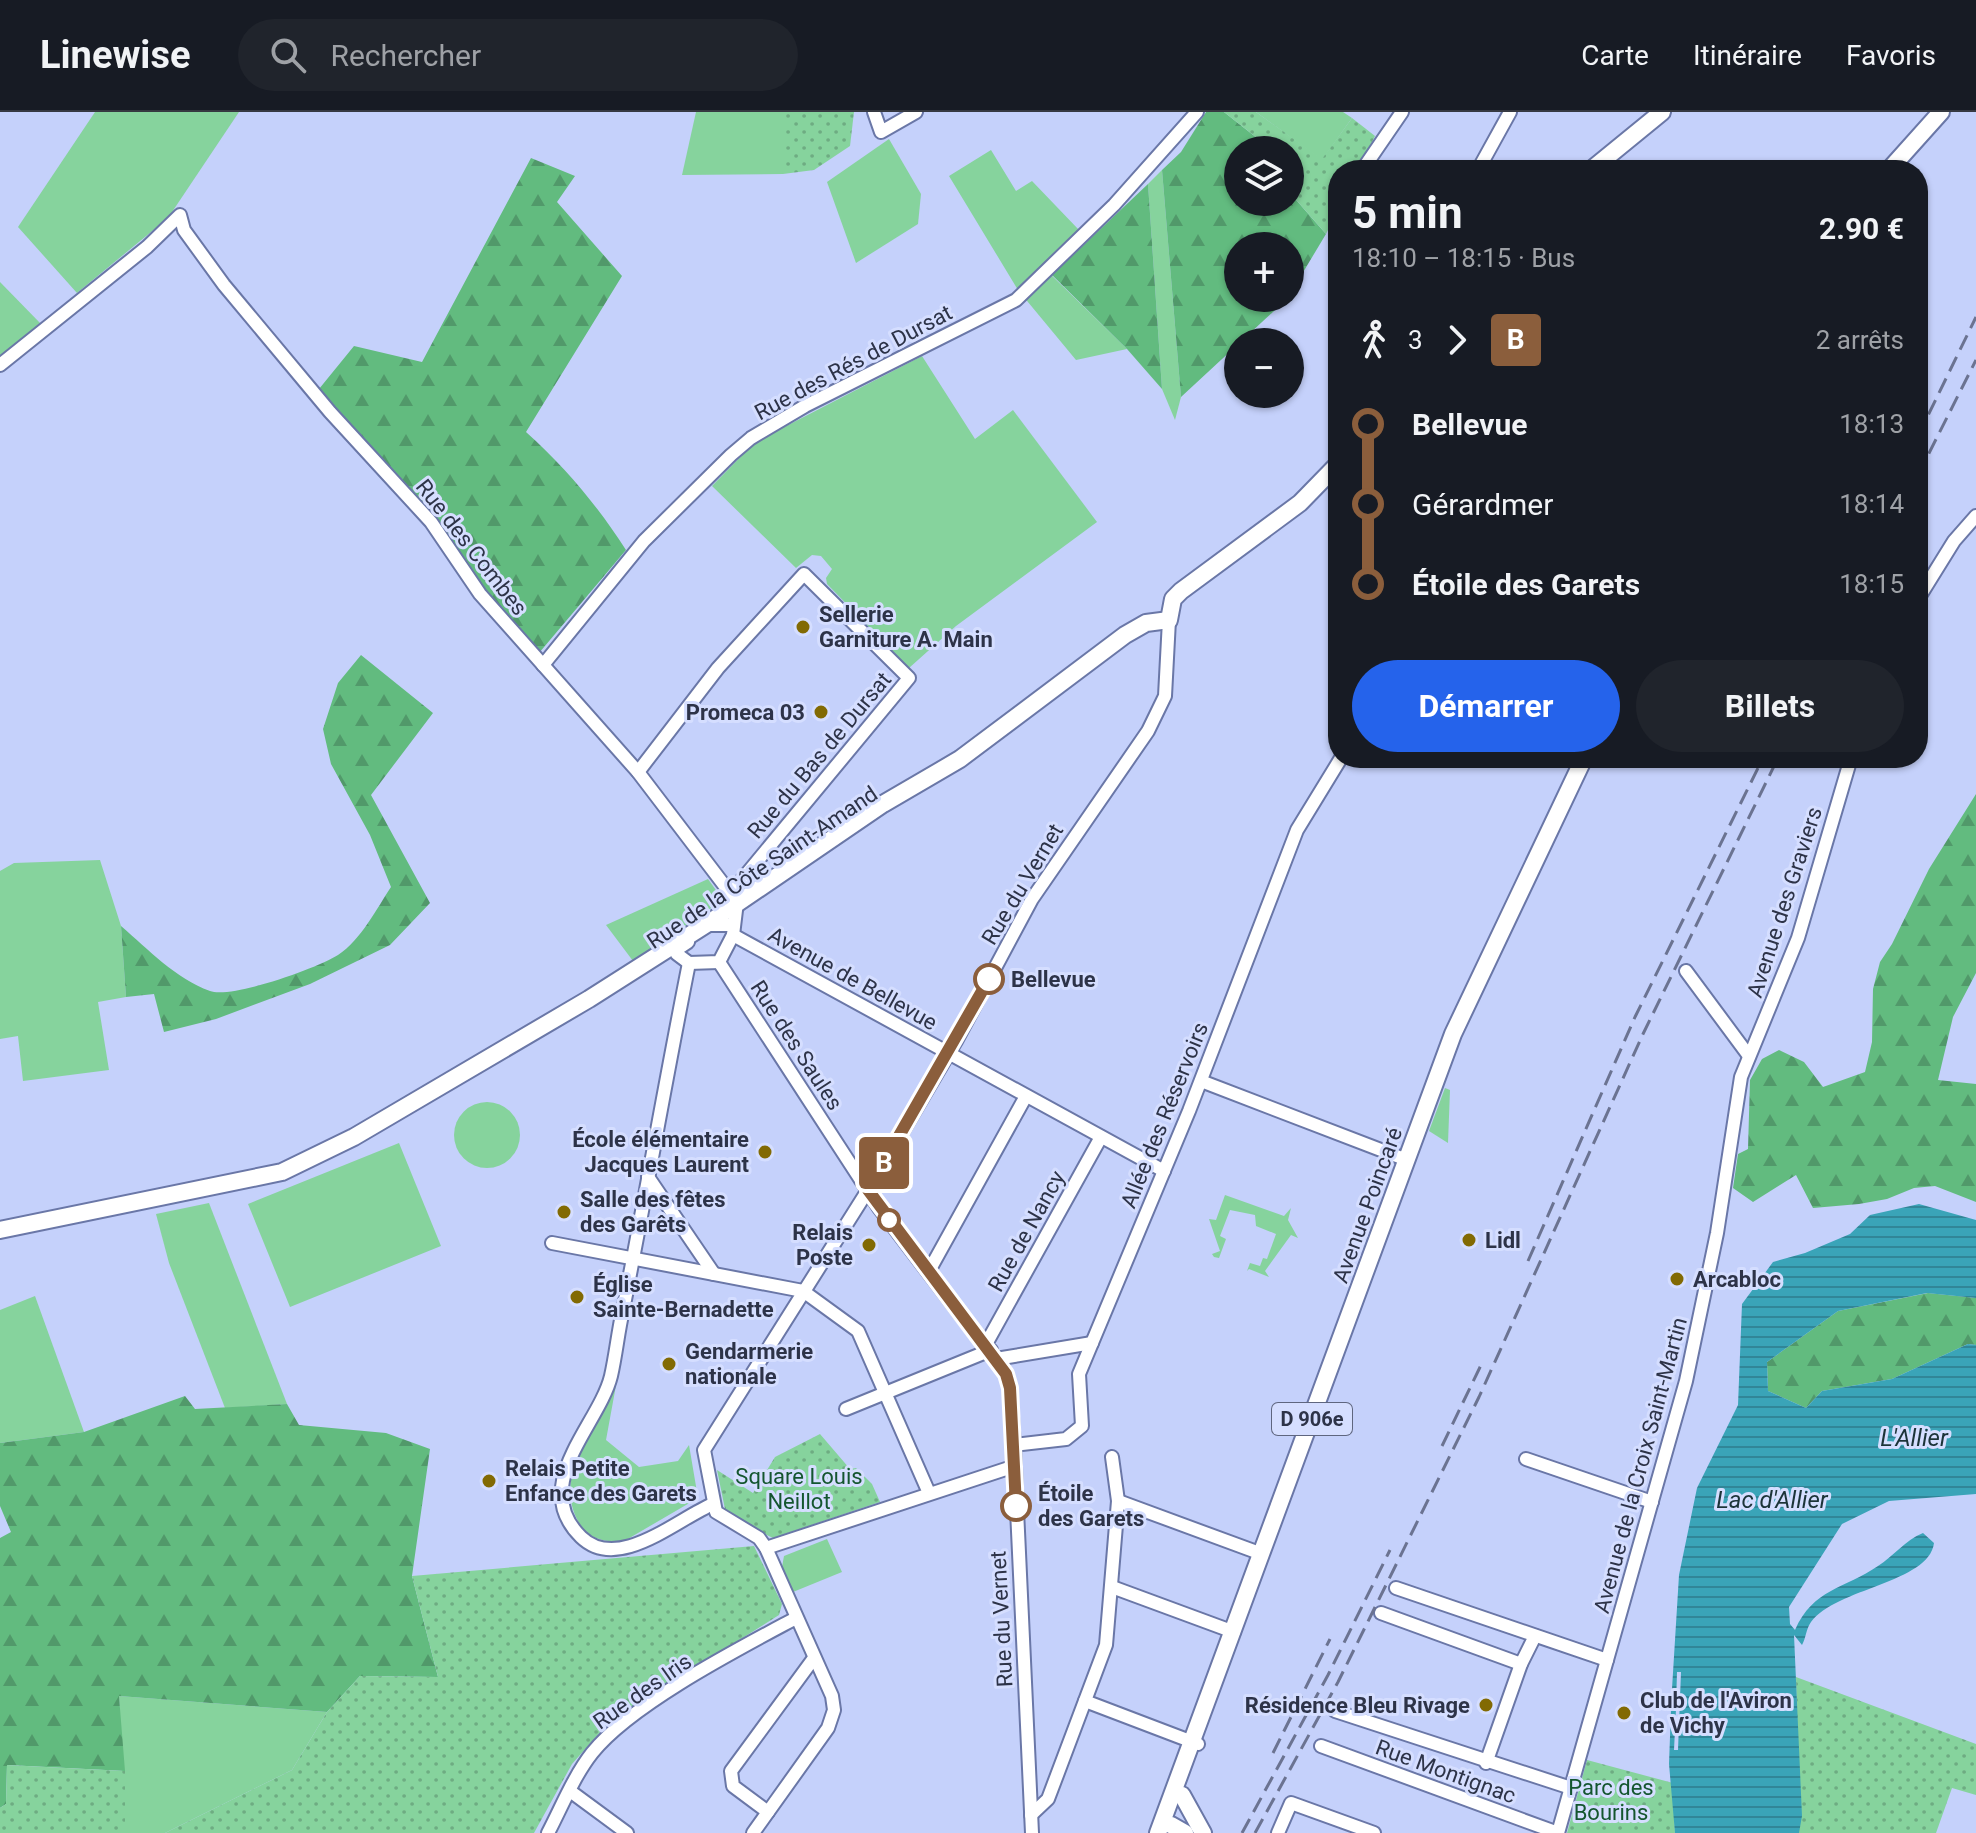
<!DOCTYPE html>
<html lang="fr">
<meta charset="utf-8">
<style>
body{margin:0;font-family:Roboto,sans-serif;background:#20242c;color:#f1f3f6;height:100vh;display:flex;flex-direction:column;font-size:30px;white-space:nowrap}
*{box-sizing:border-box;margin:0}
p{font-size:26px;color:#9ea1a6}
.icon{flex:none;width:44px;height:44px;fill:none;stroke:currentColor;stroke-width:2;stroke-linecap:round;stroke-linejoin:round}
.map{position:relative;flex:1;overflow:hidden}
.sheet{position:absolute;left:1328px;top:48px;width:600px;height:608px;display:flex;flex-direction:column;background:#171b24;border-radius:32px;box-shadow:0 2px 6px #0004}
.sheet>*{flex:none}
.badge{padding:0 16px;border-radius:6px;font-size:28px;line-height:52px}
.tools{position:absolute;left:1224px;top:24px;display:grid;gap:16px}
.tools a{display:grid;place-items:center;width:80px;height:80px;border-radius:50%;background:#171b24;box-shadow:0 2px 6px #0004;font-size:40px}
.map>.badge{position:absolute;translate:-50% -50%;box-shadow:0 0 0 4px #fff}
.legs{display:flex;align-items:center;gap:12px;height:88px;padding:0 24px;font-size:26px}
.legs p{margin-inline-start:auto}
.summary{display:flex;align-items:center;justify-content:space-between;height:136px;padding:0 24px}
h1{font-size:44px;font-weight:700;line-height:60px}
.action{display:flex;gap:16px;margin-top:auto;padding:16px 24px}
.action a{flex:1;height:92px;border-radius:48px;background:#2563eb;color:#fff;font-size:32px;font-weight:700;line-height:92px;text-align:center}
.action a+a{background:#20242c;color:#f1f3f6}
ul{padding:0 24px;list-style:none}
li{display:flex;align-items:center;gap:28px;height:80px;font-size:30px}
li i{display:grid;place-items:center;width:12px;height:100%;margin:0 10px;background:currentColor}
li i::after{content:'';width:20px;height:20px;margin:-10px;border:6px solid;border-radius:50%;background:#171b24}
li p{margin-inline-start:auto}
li:first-child i{background:linear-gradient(#0000 50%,currentColor 0)}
li:last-child i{background:linear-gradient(currentColor 50%,#0000 0)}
header{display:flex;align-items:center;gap:48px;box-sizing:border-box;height:112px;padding:0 40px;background:#171b24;border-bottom:2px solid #363941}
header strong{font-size:38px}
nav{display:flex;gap:44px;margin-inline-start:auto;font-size:28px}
.search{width:560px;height:72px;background:#20242c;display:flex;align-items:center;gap:20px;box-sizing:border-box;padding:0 28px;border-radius:44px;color:#9ea1a6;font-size:30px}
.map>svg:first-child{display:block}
.grass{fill:#86d39d}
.forest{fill:url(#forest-firs)}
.park{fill:url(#park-dots)}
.water{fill:url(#water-rules)}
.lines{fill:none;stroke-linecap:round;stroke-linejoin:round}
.minor-casing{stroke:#6a77a7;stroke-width:16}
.major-casing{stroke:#6a77a7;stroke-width:20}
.minor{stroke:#fff;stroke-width:12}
.major{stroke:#fff;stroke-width:16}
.rail{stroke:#6b7391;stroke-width:3;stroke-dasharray:16 8;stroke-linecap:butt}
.line-1-casing{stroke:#fff;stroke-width:18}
.line-1{stroke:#8b5e3c;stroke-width:12}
.poi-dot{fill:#826a03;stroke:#d5deff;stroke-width:3}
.stop-1-dot{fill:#fff;stroke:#8b5e3c;stroke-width:4}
.labels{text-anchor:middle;stroke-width:6;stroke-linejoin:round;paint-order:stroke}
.shield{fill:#d5deff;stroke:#5f667f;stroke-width:2}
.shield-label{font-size:20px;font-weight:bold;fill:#2d3348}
.street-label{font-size:22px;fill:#2d3348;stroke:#d5deff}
.poi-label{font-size:22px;font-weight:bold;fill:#2d3348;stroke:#d5deff;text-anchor:start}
.stop-label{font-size:22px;font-weight:bold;fill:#2d3348;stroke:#d5deff;text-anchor:start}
.park-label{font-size:22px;fill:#14562f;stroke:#d5deff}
.water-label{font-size:24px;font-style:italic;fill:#1c3439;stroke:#d5deff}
</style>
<header>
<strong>Linewise</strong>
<div class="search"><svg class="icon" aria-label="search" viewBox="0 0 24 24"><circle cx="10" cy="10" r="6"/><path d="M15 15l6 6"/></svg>Rechercher</div>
<nav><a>Carte</a><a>Itinéraire</a><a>Favoris</a></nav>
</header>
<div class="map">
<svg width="1976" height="1721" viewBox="0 0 1976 1721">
<defs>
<pattern id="forest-firs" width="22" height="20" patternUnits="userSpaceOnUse" patternTransform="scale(2)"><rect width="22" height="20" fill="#62bb7f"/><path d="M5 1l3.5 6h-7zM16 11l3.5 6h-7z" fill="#51996a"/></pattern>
<pattern id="park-dots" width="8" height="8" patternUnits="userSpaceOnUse" patternTransform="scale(2)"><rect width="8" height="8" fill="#86d39d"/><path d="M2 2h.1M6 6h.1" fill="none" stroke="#6eac82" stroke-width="1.8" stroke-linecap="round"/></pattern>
<pattern id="water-rules" width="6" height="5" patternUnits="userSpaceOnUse" patternTransform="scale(2)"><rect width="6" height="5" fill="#3aa4b8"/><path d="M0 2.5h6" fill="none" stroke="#318698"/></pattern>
</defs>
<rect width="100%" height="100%" fill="#c5d1fb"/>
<!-- grass -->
<g class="grass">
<path d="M95,0H239L168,106L77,181L18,115Z"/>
<path d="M696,0H783V62L682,63Z"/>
<path d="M1256,0H1343L1352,6L1322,48Z"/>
<path d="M889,27L921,82L918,112L856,151L827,70Z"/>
<path d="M991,38L1016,79L1032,69L1079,118L1043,155L1127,237L1076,248L1018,178L949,64Z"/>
<path d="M1162,58L1181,285L1175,308L1162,277L1148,72Z"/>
<path d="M0,170L41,212L0,247Z"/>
<path d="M922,244L975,327L1013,298L1097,410L956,514L909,556L827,472L826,466L832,457L821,444L812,443L796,456L712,374L755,330Z"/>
<path d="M100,748L121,814L126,885L98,890L109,958L23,969L18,924L0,927V759L14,751Z"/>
<path d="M708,767L723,788L633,849L606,813Z"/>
<path d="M1445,976L1450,978L1448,1031L1429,1019Z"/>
<circle cx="487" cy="1023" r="33"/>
<path d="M399,1031L441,1134L290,1195L248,1092Z"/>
<path d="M1225,1083L1284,1104L1291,1096L1288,1108L1298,1126L1291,1123L1265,1159L1269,1165L1249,1157L1247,1159L1250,1151L1260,1154L1263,1146L1267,1147L1276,1122L1256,1114L1255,1103L1230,1098L1220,1124L1226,1127L1219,1146L1214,1145L1212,1142L1220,1139L1209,1107L1216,1108Z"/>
<path d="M209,1091L287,1292L225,1296L169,1151L156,1102Z"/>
<path d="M35,1184L84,1320L0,1331V1198Z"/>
<path d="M617,1268L606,1328L639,1355L678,1349L689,1333L698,1386L626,1428C610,1431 591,1429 581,1414C549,1366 597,1311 617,1268Z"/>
<path d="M827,1427L842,1460L793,1480L782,1455L784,1444Z"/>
<path d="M119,1584L327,1600L292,1658L165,1721H125Z"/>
</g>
<!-- forest -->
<g class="forest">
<path d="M1206,0H1224L1262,30L1258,38H1238V90H1290V81L1326,122L1290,182V134H1238V186H1288L1181,285L1162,58L1181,40Z"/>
<path d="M531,46L575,64L557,90L622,164L526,320C566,356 597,393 626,438L539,541L485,482L453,434L319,277L354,234L422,250Z"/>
<path d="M1148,72L1162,277L1127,237L1052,163Z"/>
<path d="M361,543L433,601L371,683L430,791L390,833L310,872L216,907L164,920L154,882L126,885L121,814C149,838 175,866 210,879C231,887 318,856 338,843C361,828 377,796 391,775L370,723L331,652L323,617L338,571Z"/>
<path d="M1976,682V861L1953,905L1938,968L1976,972V1090L1935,1074L1914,1076L1887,1087L1859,1092L1813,1096L1796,1063L1753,1090L1733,1076L1738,1042L1748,1037L1750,968L1762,947L1779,938L1804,950L1823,975L1865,960L1872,930L1873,877L1880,850L1892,832L1929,757Z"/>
<path d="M1928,1181L1976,1186V1233L1968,1232L1892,1267L1822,1279L1806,1296L1768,1279L1767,1250L1838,1199Z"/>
<path d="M185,1284L195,1297L287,1292L299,1313L386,1321L430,1337L412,1464L438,1565L360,1564L327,1600L119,1584L125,1659L7,1653L6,1692L0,1696V1426L11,1420L0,1394V1331L84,1320Z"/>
</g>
<!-- park -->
<g class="park">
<path d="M783,0H854L850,34L814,58L783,62Z"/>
<path d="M1224,0H1256L1322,47L1352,6L1375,24L1358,58H1338V98L1326,122L1290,81V38H1258L1262,30Z"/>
<path d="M820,1322L850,1357L856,1356L872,1372L880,1390L773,1426L730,1405L725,1397L717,1358L753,1381L775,1345Z"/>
<path d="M754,1434L782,1492L779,1503L609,1610L572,1652L534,1721H165L292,1658L327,1600L360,1564L438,1565L412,1464Z"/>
<path d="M1796,1565L1976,1632V1683L1952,1676L1936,1721H1799Z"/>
<path d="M1587,1648L1673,1671L1675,1721H1567Z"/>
<path d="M7,1653L125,1659V1721H0V1696L6,1692Z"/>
</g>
<!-- water -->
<path class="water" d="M1919,1092L1976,1108V1186L1927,1181L1838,1199L1767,1250L1768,1279L1806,1296L1822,1279L1892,1267L1968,1232L1976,1233V1382L1889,1389L1842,1412L1789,1495L1790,1512L1795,1518C1813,1477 1844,1477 1878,1454C1894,1444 1905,1428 1923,1421L1934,1431C1929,1471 1836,1476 1811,1510C1806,1517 1806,1526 1802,1533L1794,1523L1802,1704L1799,1721H1675L1669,1652L1671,1597H1676L1674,1638H1678L1681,1560H1677L1676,1594L1671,1593L1679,1463L1697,1376L1738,1293L1742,1192L1773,1150L1805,1141L1850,1122L1870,1103Z"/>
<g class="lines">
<defs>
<g id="minor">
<path d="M874,0L881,20L916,0"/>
<path d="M1365,54L1402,0"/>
<path d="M1478,58L1510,0"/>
<path d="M0,253L147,135L180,103L184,118L224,173L330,300L431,410L480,482L638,660L737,790L733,823L719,850L689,851L677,842L679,836L688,830"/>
<path d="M1918,487L1954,429L1976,404"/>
<path d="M543,553L644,429L731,343L751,326L805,294L1016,188L1114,93L1197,0"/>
<path d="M638,660L718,556L804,462L909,566L730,782"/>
<path d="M708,813H732"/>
<path d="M733,823L1164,1059"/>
<path d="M719,850L879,1096L1006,1262L1010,1276L1014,1333L1032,1721"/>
<path d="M689,851C666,966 646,1082 623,1198C618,1220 616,1242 611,1264C599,1313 528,1373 581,1425C618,1461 677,1407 713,1392"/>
<path d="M1686,859L1749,944"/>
<path d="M1201,969L1407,1048"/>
<path d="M648,1065L714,1162"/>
<path d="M552,1131L803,1179L858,1219L929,1381"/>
<path d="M929,1159L1026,984"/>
<path d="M986,1232L1101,1025"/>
<path d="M996,1247L1092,1231"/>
<path d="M846,1297L991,1238"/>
<path d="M1014,1333L1066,1327L1082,1314L1079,1262L1189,999L1297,718L1341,646"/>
<path d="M1526,1347L1652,1390"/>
<path d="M1118,1389L1262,1442"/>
<path d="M766,1436L1015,1354"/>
<path d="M1112,1475L1234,1520"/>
<path d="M1396,1476L1607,1548"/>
<path d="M1381,1501L1521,1552"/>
<path d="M1085,1589L1198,1632"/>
<path d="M1335,1599L1571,1676"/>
<path d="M1321,1634L1558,1721"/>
<path d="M1486,1651L1521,1552L1535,1524"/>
<path d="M570,1679L627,1721"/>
<path d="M768,1700L733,1674L731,1659L814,1546"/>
<path d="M1031,1703L1048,1687L1106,1533L1118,1389L1112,1345"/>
<path d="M548,1721C562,1694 574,1664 592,1641C631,1592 740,1536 796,1506"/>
<path d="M753,1721L828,1616L834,1598L832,1584L766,1436L759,1426L716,1400L704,1338L868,1078L956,929L1032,787L1148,619L1165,584L1169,508"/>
<path d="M1278,1721L1291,1691L1374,1721"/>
<path d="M1558,1721L1686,1269L1717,1121L1741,965L1798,826L1851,646"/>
</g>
<g id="major">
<path d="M1591,58L1662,0"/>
<path d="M1889,58L1941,0"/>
<path d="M0,1118L282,1060L354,1025L589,887L710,810L883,692L960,647L1125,523L1146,511L1169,508L1173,487L1181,479L1300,391L1338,352"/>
<path d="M1182,1683L1203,1721"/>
<path d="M1171,1713L1185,1721"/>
<path d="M1158,1721L1453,922L1584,646"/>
</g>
</defs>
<!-- minor casing -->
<use href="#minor" class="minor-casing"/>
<!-- major casing -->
<use href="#major" class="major-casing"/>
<!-- minor -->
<use href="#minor" class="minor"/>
<!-- major -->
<use href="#major" class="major"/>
<!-- rail -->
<g class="rail">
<path d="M1918,324L1976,205"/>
<path d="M1918,363L1976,248"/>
<path d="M1528,1149L1635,905L1763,646"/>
<path d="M1442,1334L1482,1251"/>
<path d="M1273,1641L1330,1527"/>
<path d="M1242,1721L1328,1563L1390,1438"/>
<path d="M1255,1721L1338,1570L1479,1285L1643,922L1778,646"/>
</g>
</g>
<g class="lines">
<defs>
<path id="line-1" d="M989,867L868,1078L1006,1262L1010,1276L1016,1394"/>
</defs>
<!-- line-1 casing -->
<use href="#line-1" class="line-1-casing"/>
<!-- line-1 -->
<use href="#line-1" class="line-1"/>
</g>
<!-- markers -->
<g class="poi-dot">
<circle cx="803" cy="515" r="8"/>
<circle cx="821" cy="600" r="8"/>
<circle cx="765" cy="1040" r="8"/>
<circle cx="564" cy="1100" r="8"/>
<circle cx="1469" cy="1128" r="8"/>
<circle cx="869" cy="1133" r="8"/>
<circle cx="1677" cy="1167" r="8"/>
<circle cx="577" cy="1185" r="8"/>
<circle cx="669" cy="1252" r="8"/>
<circle cx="489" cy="1369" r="8"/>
<circle cx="1486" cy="1593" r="8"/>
<circle cx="1624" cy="1601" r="8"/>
</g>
<g class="stop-1-dot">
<circle cx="989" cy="867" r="14"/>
<circle cx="889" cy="1108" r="10"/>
<circle cx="1016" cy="1394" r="14"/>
</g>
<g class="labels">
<!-- shield labels -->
<rect class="shield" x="1272" y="1291" width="80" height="32" rx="6"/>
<g class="shield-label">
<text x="1312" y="1314">D 906e</text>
</g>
<!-- street labels -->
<g class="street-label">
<text transform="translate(853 250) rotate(-28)" y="8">Rue des Rés de Dursat</text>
<text transform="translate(472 435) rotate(52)" y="8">Rue des Combes</text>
<text transform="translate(819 643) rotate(-50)" y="8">Rue du Bas de Dursat</text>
<text transform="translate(762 755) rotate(-34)" y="8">Rue de la Côte Saint-Amand</text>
<text transform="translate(1022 772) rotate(-59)" y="8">Rue du Vernet</text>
<text transform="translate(1784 790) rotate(-72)" y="8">Avenue des Graviers</text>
<text transform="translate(853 866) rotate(29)" y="8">Avenue de Bellevue</text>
<text transform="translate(797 933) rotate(57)" y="8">Rue des Saules</text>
<text transform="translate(1164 1003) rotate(-68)" y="8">Allée des Réservoirs</text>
<text transform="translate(1367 1093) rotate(-70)" y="8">Avenue Poincaré</text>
<text transform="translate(1026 1119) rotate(-61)" y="8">Rue de Nancy</text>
<text transform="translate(1640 1353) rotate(-75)" y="8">Avenue de la Croix Saint-Martin</text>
<text transform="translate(1001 1507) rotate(-93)" y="8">Rue du Vernet</text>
<text transform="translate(642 1579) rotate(-35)" y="8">Rue des Iris</text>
<text transform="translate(1446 1659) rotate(20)" y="8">Rue Montignac</text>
</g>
<!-- poi labels -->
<g class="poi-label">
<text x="819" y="510">Sellerie<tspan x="819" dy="25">Garniture A. Main</tspan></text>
<text x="805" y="608" text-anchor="end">Promeca 03</text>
<text x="749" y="1035" text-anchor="end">École élémentaire<tspan x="749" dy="25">Jacques Laurent</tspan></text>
<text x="580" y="1095">Salle des fêtes<tspan x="580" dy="25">des Garêts</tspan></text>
<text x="853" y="1128" text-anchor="end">Relais<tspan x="853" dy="25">Poste</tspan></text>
<text x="1485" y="1136">Lidl</text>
<text x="1693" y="1175">Arcabloc</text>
<text x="593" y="1180">Église<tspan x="593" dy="25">Sainte-Bernadette</tspan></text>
<text x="685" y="1247">Gendarmerie<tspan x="685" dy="25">nationale</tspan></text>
<text x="505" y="1364">Relais Petite<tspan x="505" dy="25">Enfance des Garets</tspan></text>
<text x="1640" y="1596">Club de l'Aviron<tspan x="1640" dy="25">de Vichy</tspan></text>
<text x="1470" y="1601" text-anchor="end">Résidence Bleu Rivage</text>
</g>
<!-- stop labels -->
<g class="stop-label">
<text x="1011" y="875">Bellevue</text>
<text x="1038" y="1389">Étoile<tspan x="1038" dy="25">des Garets</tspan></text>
</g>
<!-- park labels -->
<g class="park-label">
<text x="799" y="1372">Square Louis<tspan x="799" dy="25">Neillot</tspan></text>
<text x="1611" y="1683">Parc des<tspan x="1611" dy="25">Bourins</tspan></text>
</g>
<!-- water labels -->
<g class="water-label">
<text x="1914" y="1334">L'Allier</text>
<text x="1772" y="1396">Lac d'Allier</text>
</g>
</g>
</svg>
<div class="tools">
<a><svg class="icon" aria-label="layers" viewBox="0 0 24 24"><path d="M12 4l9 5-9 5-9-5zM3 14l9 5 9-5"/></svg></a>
<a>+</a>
<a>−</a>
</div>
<b class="badge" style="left:884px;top:1051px;background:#8b5e3c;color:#fff">B</b>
<section class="sheet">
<div class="summary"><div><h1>5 min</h1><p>18:10 – 18:15 · Bus</p></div><b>2.90 €</b></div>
<div class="legs"><svg class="icon" aria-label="walk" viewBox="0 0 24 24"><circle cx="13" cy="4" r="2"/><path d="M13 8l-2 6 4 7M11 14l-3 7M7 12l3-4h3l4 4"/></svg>3<svg class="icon" aria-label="forward" viewBox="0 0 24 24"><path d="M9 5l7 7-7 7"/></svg><b class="badge" style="background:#8b5e3c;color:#fff">B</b><p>2 arrêts</p></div>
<ul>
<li><i style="color:#8b5e3c"></i><b>Bellevue</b><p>18:13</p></li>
<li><i style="color:#8b5e3c"></i><span>Gérardmer</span><p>18:14</p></li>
<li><i style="color:#8b5e3c"></i><b>Étoile des Garets</b><p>18:15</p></li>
</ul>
<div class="action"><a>Démarrer</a><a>Billets</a></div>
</section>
</div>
